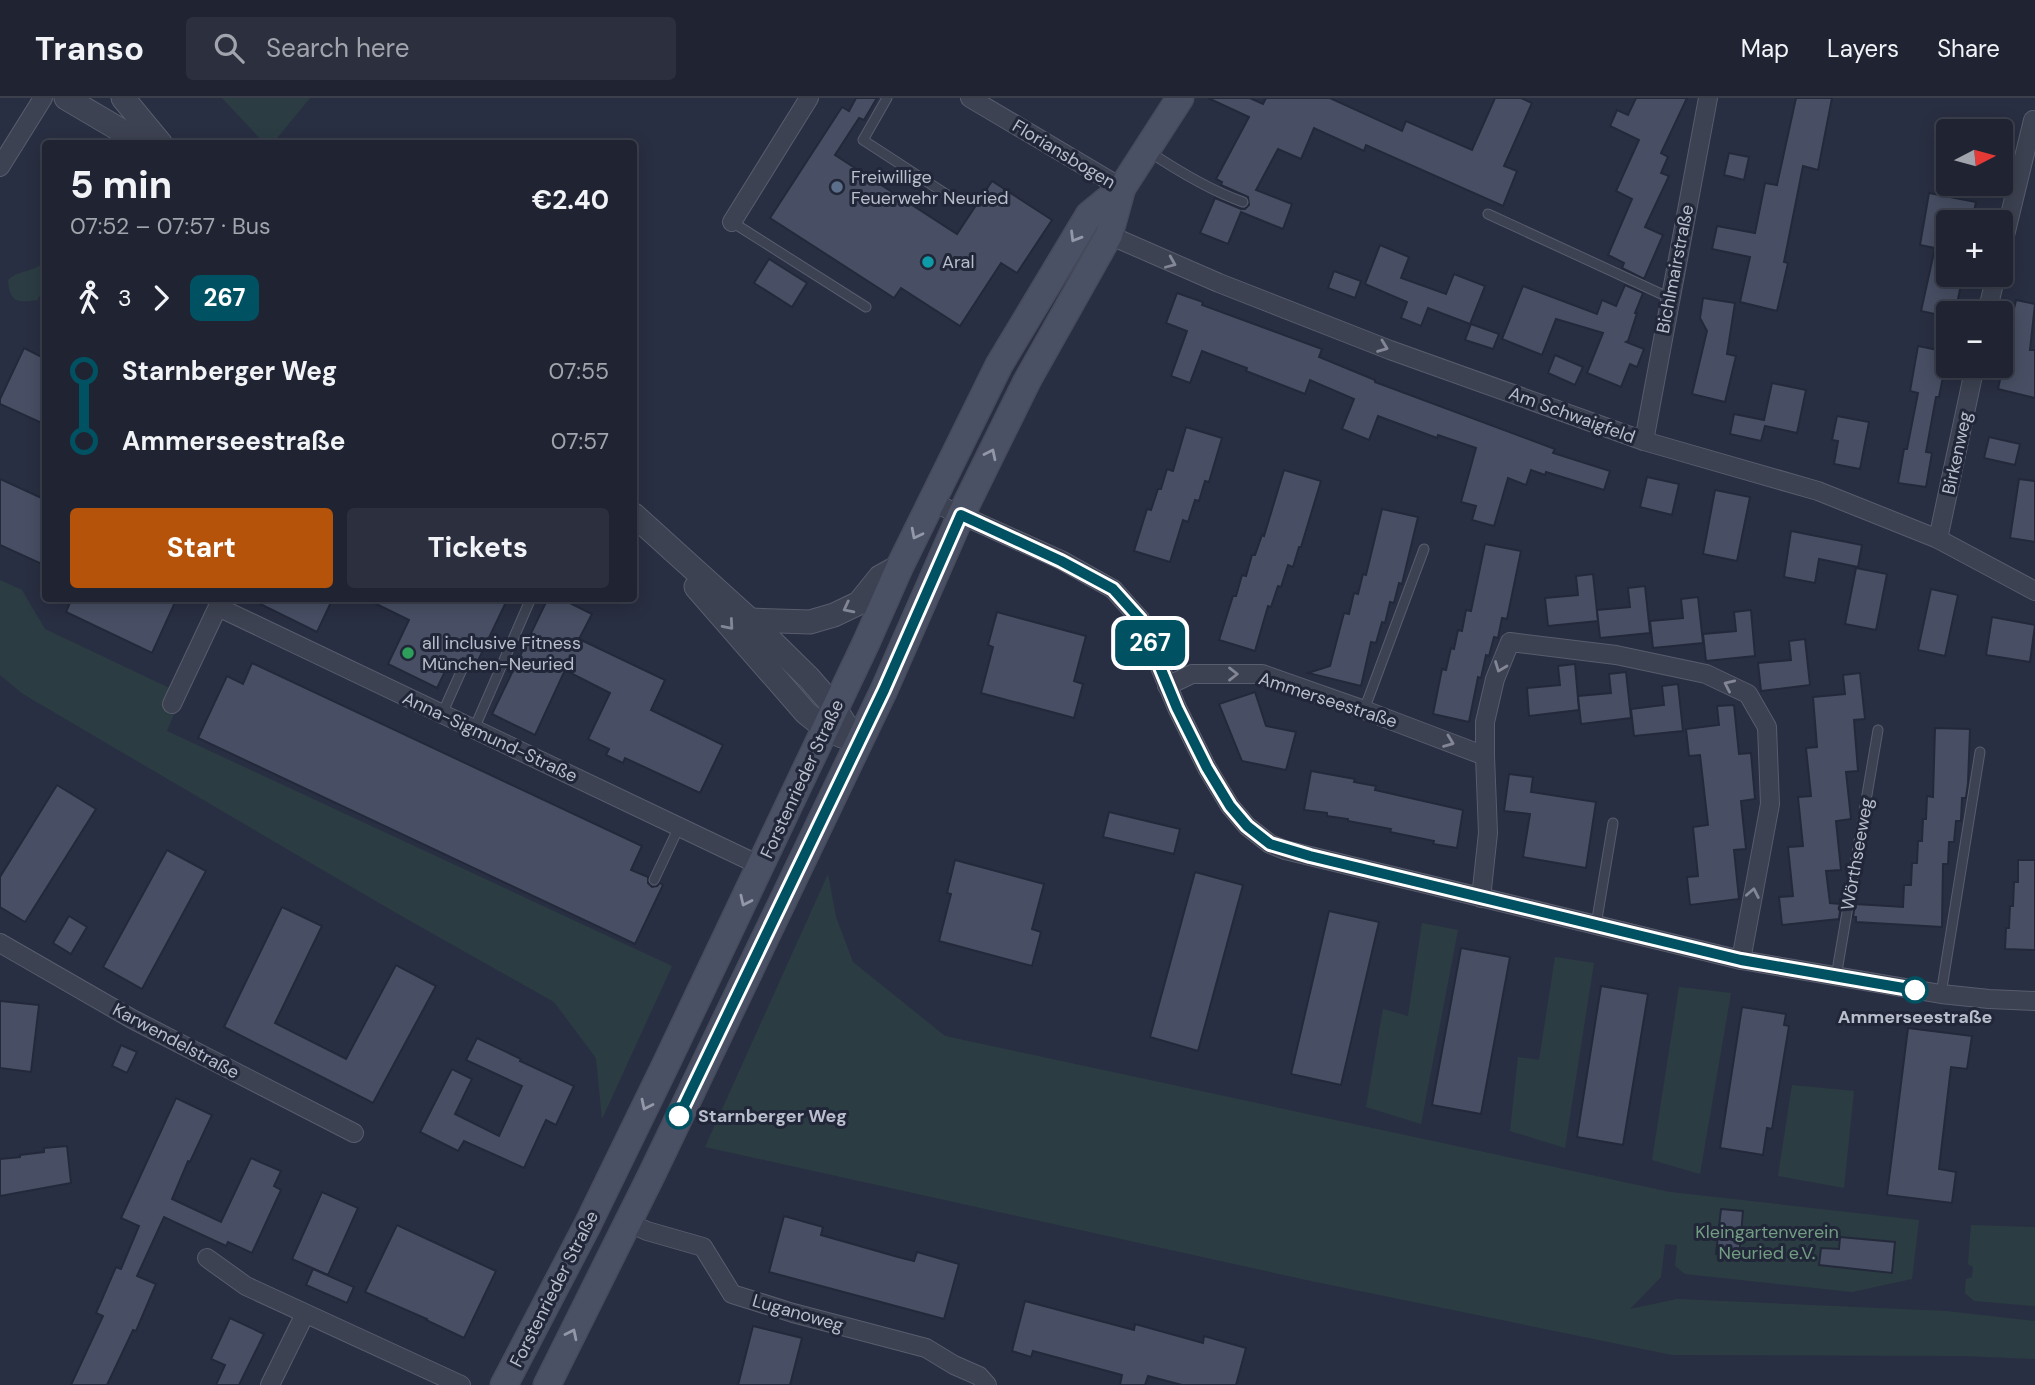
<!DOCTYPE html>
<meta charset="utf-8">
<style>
body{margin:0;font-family:"DM Sans",sans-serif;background:#2c2f3e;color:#f1f3f6;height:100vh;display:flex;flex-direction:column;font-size:26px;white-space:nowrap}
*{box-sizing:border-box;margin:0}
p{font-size:23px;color:#a1a4ac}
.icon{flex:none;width:38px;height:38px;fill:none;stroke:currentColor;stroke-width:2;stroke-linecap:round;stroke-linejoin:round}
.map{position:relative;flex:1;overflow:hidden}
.details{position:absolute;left:42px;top:42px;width:595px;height:462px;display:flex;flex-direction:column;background:#1f2332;border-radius:7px;box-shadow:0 4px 18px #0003,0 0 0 2px #3c404d}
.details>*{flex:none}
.badge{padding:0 14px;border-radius:10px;font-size:24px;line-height:46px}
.needle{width:46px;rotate:84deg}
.tools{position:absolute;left:1936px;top:21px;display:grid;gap:14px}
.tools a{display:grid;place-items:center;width:77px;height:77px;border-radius:7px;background:#1f2332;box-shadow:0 4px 18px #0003,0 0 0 2px #3c404d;font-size:35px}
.map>.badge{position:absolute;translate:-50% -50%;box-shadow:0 0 0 4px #fff}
.legs{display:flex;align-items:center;gap:10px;height:77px;padding:0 28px;font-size:23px}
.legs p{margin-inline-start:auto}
.overview{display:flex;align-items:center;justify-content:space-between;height:119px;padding:0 28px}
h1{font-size:38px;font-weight:700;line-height:52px}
.primary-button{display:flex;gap:14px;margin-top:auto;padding:14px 28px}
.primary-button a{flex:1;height:80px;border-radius:7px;background:#b45309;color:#fff;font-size:28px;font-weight:700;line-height:80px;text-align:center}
.primary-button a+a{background:#2c2f3e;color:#f1f3f6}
ul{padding:0 28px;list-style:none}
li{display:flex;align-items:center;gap:24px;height:70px;font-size:26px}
li i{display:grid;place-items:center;width:10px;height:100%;margin:0 9px;background:currentColor}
li i::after{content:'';width:18px;height:18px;margin:-9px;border:5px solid;border-radius:50%;background:#1f2332}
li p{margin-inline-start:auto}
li:first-child i{background:linear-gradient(#0000 50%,currentColor 0)}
li:last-child i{background:linear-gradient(currentColor 50%,#0000 0)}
header{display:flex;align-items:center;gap:42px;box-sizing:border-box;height:98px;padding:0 35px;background:#1f2332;border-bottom:2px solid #3c404d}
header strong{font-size:33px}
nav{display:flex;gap:38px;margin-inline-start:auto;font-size:24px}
.search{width:490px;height:63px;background:#2c2f3e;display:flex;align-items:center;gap:18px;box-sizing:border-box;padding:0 24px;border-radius:7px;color:#a1a4ac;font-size:26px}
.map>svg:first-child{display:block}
.green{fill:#2b3d43}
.building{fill:#484f64;stroke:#23293a;stroke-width:2}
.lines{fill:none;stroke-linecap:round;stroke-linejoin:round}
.service-casing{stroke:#585d6d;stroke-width:11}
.minor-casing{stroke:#585d6d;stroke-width:20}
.tertiary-casing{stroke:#585d6d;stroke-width:25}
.secondary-casing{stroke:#464b5c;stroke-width:29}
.service{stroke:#3d4252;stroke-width:9}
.minor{stroke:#3d4252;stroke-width:18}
.tertiary{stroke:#3d4252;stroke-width:23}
.secondary{stroke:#4b5165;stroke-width:26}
.oneway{stroke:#9398a8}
.oneway2{stroke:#828695}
.line-1-casing{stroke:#fff;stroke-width:16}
.line-1{stroke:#005262;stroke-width:10}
.service-dot{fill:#5c6f8a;stroke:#212738;stroke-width:2.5}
.culture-dot{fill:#0f9aa8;stroke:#212738;stroke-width:2.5}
.leisure-dot{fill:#2e9e5b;stroke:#212738;stroke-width:2.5}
.stop-1-dot{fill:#fff;stroke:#005262;stroke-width:3.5}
.labels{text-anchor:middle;stroke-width:6;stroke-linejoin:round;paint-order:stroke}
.street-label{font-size:18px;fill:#babecc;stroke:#212738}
.poi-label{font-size:18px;fill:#babecc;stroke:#212738;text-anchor:start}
.stop-label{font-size:18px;font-weight:bold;fill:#babecc;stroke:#212738}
.park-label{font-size:18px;fill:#729c82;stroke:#212738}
</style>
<header>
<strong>Transo</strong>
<div class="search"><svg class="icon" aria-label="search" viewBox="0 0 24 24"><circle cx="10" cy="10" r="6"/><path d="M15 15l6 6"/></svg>Search here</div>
<nav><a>Map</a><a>Layers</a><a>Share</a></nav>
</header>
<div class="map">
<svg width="2035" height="1287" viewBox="0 0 2035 1287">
<rect width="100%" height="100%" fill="#292f42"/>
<!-- green -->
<g class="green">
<path d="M222,0H310L273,45L265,46Z"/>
<path d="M41,167H45V190L37,202C17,205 10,204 8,182C17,173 30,174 41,167Z"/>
<path d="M0,482L22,492L45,531L182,596L167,633L672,868L602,1021L596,960L554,904L398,816L130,659L23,596L0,577Z"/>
<path d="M828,776L836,819L853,864L945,938L1670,1094L1919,1122L1912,1181L1852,1194L1685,1176L1675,1168L1677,1147L1665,1146L1661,1179L1630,1211L1677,1201L1946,1213L2035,1223V1261L1965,1258L1672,1257L1311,1183L705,1049Z"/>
<path d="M1422,825L1458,832L1421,1026L1366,1009L1383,911L1408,918Z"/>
<path d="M1555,859L1594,865L1565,1050L1510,1033L1518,959L1539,962Z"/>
<path d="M1679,889L1731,895L1700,1076L1652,1062Z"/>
<path d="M1792,987L1854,993L1844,1090L1778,1078Z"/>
<path d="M1971,1127L2035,1129V1208L1974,1203L1965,1195L1966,1181L1972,1179L1973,1169L1968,1166Z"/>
</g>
<!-- building -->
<g class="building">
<path d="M856,0H877L864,22L859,20L835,57L957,136L992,83L1052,122L1017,175L1001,165L960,228L901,190L894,200L770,120L842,9L849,13Z"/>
<path d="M1208,0H1250L1263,6L1266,0H1330L1402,33L1406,23L1472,52L1495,0H1521L1532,5L1504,68L1517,73L1503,108L1366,47L1364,53L1314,30L1301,61L1278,51L1256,92L1292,106L1283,131L1241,114L1228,146L1200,135L1215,100L1241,111H1245L1249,107L1248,99L1221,87L1222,84L1216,81L1249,19Z"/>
<path d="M1636,0H1687L1661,55L1668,59L1661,75L1669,78L1645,129L1663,137L1644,181L1622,170L1624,165L1608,157L1632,101L1616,93L1639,42L1610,28L1617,12L1628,17Z"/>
<path d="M1796,0H1832L1818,72L1803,68L1784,164L1788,165L1777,213L1740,204L1750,159L1712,151L1717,128L1755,135L1765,85L1777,87Z"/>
<path d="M1729,55L1749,59L1744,82L1724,77Z"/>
<path d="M1929,95L1976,104L1972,124H1948V179L1962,182L1955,215H1948V219L1921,213L1935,150L1920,147Z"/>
<path d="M1380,147L1409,159L1401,180L1446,196L1454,176L1485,188L1470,226L1428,210L1421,228L1401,220L1407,204L1365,186Z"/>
<path d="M769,161L807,185L792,209L754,185Z"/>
<path d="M1334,173L1361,183L1355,200L1328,190Z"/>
<path d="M1625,187L1643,195L1635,215H1637L1628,243L1626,244L1644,251L1637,269L1630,266L1621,289L1587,275L1603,235L1556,221L1542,257L1502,241L1523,188L1597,216L1602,202L1616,208Z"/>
<path d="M1177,195L1203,204L1202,207L1322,251L1319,259L1375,282V284L1555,351L1553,355L1610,373L1604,392L1546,374L1545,377L1531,372L1526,387L1508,380L1494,428L1472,422L1476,408L1461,404L1476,350L1438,337L1437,340L1378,318L1369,342L1342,331L1354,301L1310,282L1305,296L1246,273L1247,270L1202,253L1190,285L1171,278L1187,233L1166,225Z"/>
<path d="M1703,200L1735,205L1727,256L1736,258L1725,304L1692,296L1707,233L1700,220Z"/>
<path d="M2016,202L2035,206L2030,252H2035V300L1998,291L2003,268H2001Z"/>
<path d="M1471,226L1499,236L1493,251L1465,242Z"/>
<path d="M1918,248L1948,254L1939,299H1936L1926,354L1932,355L1926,389L1898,385L1904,351H1907L1918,295L1910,293Z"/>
<path d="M24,250L46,261V327L0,306V301Z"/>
<path d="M1555,257L1583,269L1575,287L1548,275Z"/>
<path d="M1772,285L1806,292L1797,335L1765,328L1761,343L1730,336L1734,316L1764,322Z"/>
<path d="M1837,318L1869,324L1860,371L1834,366L1838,343L1832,342Z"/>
<path d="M1186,329L1222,340L1209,384L1205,383L1199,403L1195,402L1188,424L1183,422L1170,464L1134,453L1147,411L1151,412L1158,391H1161L1167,371L1173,373Z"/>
<path d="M1989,339L2020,346L2015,367L1984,360Z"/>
<path d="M1284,372L1321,383L1301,449H1299L1293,469L1288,467L1281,489L1278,488L1271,509L1268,508L1255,553L1219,542L1233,498H1236L1242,477L1246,478L1252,457H1255L1262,437L1264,438Z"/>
<path d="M1647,379L1679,386L1672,417L1640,409Z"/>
<path d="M0,381L46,402V468L0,447Z"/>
<path d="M2019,381L2035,383V444L2010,440Z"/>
<path d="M1715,392L1750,399L1737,463L1703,456Z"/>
<path d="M1382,411L1418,419L1402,486L1399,485L1394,505L1390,504L1385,525L1382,524L1376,545L1371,544L1361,588L1308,575L1330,568L1344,515L1349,516L1354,495L1358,496L1363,476L1366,477Z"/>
<path d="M1791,433L1862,447L1858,469L1819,461L1815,485L1784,479Z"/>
<path d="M1485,446L1521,453L1507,521L1502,520L1498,540L1494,539L1489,558L1486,557L1481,580L1478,579L1469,624L1433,616L1442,571L1446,572L1451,550L1454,551L1458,532L1462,533L1466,512L1471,513Z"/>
<path d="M1856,470L1887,476L1876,532L1845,526Z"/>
<path d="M1593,476L1598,523L1548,528L1545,500L1578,497L1576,478Z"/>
<path d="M1645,488L1650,535L1600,540L1597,512L1630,509L1628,490Z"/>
<path d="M1931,491L1958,497L1945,558L1918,552Z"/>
<path d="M1698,499L1703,545L1653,550L1650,523L1683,520L1681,501Z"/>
<path d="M72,500H177L152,555L66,514Z"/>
<path d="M248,500H333L317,534Z"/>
<path d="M364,500H508L474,571L470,570L471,566L467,561L463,560L458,564L451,561L437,590L388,566L409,522Z"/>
<path d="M548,500H560L592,516L579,541L665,582L651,612L723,647L700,695L625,660L623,665L606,657L609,651L588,641L610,595L565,572L535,637L492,616Z"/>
<path d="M1751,512L1755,558L1706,563L1703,536L1736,533L1734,514Z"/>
<path d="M997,514L1086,538L1074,583L1083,586L1074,620L981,595L993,549L988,547Z"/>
<path d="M1992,519L2035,527L2030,564L1986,557Z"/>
<path d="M1805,541L1810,587L1761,593L1758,565L1791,562L1789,543Z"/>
<path d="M252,565L642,748L631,772L648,779V785L652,789L657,788L660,785L663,787L635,846L198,640L227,578L243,586Z"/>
<path d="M1575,566L1579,612L1529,618L1527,590L1560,587L1558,568Z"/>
<path d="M1626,574L1631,620L1581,626L1578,598L1611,595L1609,576Z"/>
<path d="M1860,575L1865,621L1854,622L1858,673L1846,674L1851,721L1836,723L1841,772L1826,773L1830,805L1841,806L1839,821L1782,827L1779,799L1793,798L1788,749L1803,748L1798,699L1811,698L1806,650L1817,649L1813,599L1845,596L1843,577Z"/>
<path d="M1678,586L1683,633L1634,638L1631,611L1664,607L1662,588Z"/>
<path d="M1255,594L1266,628L1296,634L1286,672L1242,663L1219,606Z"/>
<path d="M1734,607L1739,656L1751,655L1755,701L1741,703L1746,751L1734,752L1739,801L1690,807L1687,779L1698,778L1693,729L1708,727L1700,657L1689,658L1686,631L1719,627L1717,608Z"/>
<path d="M1935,630L1970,631L1968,685L1966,700H1962L1961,723H1956L1954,744H1949L1948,766H1943L1942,829L1856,824V819H1853L1855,806L1903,809L1904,787H1911L1912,765H1917L1918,743H1922L1923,721H1926L1927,698L1933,699Z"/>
<path d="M1311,673L1355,681L1354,684L1376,688L1375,692L1463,712L1457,750L1433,746L1434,743L1390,734L1391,731L1348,723V721L1327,718V715L1304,712Z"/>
<path d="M1509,676L1533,679L1531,694L1596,704L1586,770L1523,759L1530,716L1504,713Z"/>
<path d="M57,687L96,711L25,824L0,809V779Z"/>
<path d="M1109,714L1180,731L1174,756L1103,739Z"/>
<path d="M167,752L206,773L142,891L103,869Z"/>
<path d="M955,762L1044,786L1032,831L1041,834L1032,868L939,843L951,796L947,795Z"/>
<path d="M2018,762H2035V852L2005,851L2006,830H2009L2010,808H2013L2014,784H2018Z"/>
<path d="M1195,774L1243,787L1198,953L1150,939Z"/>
<path d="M282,809L322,828L275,925L346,961L396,867L436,888L373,1005L224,929Z"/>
<path d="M1329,813L1379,824L1341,987L1291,976Z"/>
<path d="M69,818L87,829L71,856L53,845Z"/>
<path d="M1461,850L1510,859L1481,1016L1432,1007Z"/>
<path d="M1601,888L1648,896L1623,1047L1577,1039Z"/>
<path d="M0,903L39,907L31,974L0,970Z"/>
<path d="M1742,909L1786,916L1784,927L1789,928L1772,1031L1767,1030L1763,1057L1720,1050Z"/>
<path d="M1908,930L1972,938L1967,971L1951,969L1939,1071L1956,1074L1952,1105L1887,1097Z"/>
<path d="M477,940L521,961L520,963L574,988L556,1027L546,1022L524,1070L464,1043L458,1053L420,1034L452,971L472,981L455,1016L499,1038L522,988L466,962Z"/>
<path d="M121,947L137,954L127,975L112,968Z"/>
<path d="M176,1000L212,1017L190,1064L188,1063L172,1101L221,1124L251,1060L281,1073L274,1088L281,1092L252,1155L228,1144L226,1148L164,1119L137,1178L156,1186L136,1233L133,1232L107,1287H71L103,1218L96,1215L116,1169L121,1171L139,1128L121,1120Z"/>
<path d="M67,1048L71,1085L0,1098V1061L20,1059V1057L44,1054V1050Z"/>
<path d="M322,1094L358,1110L328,1177L292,1161Z"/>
<path d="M1721,1111L1743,1113L1739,1158L1716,1156Z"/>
<path d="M784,1118L823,1129L821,1137L898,1159L914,1163L917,1154L959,1166L944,1221L769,1174Z"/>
<path d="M397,1127L496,1173L464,1240L426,1222L427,1221L365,1194Z"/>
<path d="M1840,1139L1895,1144L1892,1175L1819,1167L1821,1150L1839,1151Z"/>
<path d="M313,1171L354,1189L347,1205L306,1187Z"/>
<path d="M1025,1203L1134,1232L1135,1226L1203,1245L1204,1238L1246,1250L1236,1287H1182L1148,1278L1145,1287H1120L1122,1277L1033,1253L1031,1259L1012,1253Z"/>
<path d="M230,1220L264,1236L239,1287H216L225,1267L211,1261Z"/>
<path d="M753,1228L802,1240L790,1287H738Z"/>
</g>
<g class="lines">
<defs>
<g id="service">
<path d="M887,0L863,42L949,98"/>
<path d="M1148,53C1178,73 1209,92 1243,104"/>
<path d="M1488,116L1670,200"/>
<path d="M732,124L866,209"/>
<path d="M1364,612L1424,451"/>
<path d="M442,616L464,567"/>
<path d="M474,631L531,500"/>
<path d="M654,782L679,729"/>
<path d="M1596,827L1613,725"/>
<path d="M1836,879L1878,632"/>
<path d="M1941,896L1980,654"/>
</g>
<g id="minor">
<path d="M970,0L1122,90"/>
<path d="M0,69L43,0"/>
<path d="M732,124L809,0"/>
<path d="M1109,137L1219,185L1390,252L1644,343L1818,393L1938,441L2035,493"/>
<path d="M2000,158L2033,22"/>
<path d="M1987,215L1996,177"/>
<path d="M1644,343L1708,0"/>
<path d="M932,404L1061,462L1113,491L1140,521L1177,610L1207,670L1230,708L1247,728L1270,746L1285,752L1741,862L1941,896L1989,901L2035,903"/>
<path d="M1938,441L1975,268"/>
<path d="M218,509L761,768"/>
<path d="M1167,588L1192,576H1262L1364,612L1485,658L1488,735L1481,800"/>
<path d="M172,606L222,500"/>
<path d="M1485,658V624L1495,581L1510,544L1616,557L1706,576L1748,596L1767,629L1770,706L1741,862"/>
<path d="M0,845L132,921L354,1035"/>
<path d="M627,1124L647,1133L703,1149L732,1196L793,1215L926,1250L954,1267L979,1278L987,1287"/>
<path d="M207,1160L246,1188L461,1287"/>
<path d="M270,1287L305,1216"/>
</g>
<g id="tertiary">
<path d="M66,0L144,46"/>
<path d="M123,0L161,46"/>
<path d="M634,417L750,522L809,580L835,610L857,646"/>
<path d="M696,489L806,615L825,630L842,638"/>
<path d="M750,522L810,524L834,517L859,505L880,479L900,468"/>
</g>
<g id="secondary">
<path d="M504,1287L587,1128L665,968L866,545L900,468L999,267L1089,117L1122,90"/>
<path d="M547,1287L652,1076L884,592L961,417L1027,283L1109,137L1122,90L1180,0"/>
</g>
</defs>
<!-- service casing -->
<use href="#service" class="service-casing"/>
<!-- minor casing -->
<use href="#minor" class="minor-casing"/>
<!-- tertiary casing -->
<use href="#tertiary" class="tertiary-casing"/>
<!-- secondary casing -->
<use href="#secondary" class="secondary-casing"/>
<!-- service -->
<use href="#service" class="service"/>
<!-- minor -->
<use href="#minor" class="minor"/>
<!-- tertiary -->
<use href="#tertiary" class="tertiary"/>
<!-- secondary -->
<use href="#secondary" class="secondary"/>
</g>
<!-- one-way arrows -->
<defs><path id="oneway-chevron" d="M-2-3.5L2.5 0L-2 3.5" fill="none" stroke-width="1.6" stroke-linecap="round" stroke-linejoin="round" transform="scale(1.75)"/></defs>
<g class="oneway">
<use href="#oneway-chevron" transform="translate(1075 139) rotate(121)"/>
<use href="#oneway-chevron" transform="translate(991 356) rotate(-64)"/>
<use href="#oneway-chevron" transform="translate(916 436) rotate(117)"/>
<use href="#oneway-chevron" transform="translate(745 803) rotate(115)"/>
<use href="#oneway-chevron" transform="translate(646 1007) rotate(116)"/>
<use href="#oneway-chevron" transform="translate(572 1236) rotate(-64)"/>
</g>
<g class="oneway2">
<use href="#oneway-chevron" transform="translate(1171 165) rotate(23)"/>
<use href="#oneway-chevron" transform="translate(1383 249) rotate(21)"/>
<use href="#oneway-chevron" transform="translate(848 510) rotate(153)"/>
<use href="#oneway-chevron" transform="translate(729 527) rotate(49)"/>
<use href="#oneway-chevron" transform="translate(1500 569) rotate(111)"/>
<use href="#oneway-chevron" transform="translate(1233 576)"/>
<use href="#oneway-chevron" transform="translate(1729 587) rotate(-155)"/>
<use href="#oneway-chevron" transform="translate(1449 644) rotate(21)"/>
<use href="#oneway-chevron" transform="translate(1753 795) rotate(-79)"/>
</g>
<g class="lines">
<defs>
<path id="line-1" d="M679,1018L884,592L961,417L1061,463L1113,491L1140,521L1177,610L1207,670L1230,708L1247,728L1270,746L1310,758L1741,862L1915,892"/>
</defs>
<!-- line-1 casing -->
<use href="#line-1" class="line-1-casing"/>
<!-- line-1 -->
<use href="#line-1" class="line-1"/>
</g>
<!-- markers -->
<circle class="service-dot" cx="837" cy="89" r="7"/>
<circle class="culture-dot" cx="928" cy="164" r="7"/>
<circle class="leisure-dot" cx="408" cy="555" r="7"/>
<g class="stop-1-dot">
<circle cx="1915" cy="892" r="12"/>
<circle cx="679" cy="1018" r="12"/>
</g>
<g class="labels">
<!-- street labels -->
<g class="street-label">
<text transform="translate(1064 56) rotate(31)" y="6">Floriansbogen</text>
<text transform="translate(1675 171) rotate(-79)" y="6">Bichlmairstraße</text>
<text transform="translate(1572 317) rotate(20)" y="6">Am Schwaigfeld</text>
<text transform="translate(1957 355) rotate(-78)" y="6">Birkenweg</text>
<text transform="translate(1328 602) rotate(18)" y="6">Ammerseestraße</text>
<text transform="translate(490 639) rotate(25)" y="6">Anna-Sigmund-Straße</text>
<text transform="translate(802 681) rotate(-65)" y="6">Forstenrieder Straße</text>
<text transform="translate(1857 756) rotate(-80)" y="6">Wörthseeweg</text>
<text transform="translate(176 943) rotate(28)" y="6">Karwendelstraße</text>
<text transform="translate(554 1191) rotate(-63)" y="6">Forstenrieder Straße</text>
<text transform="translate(798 1215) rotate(16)" y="6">Luganoweg</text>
</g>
<!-- poi labels -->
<g class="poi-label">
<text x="851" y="85">Freiwillige<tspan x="851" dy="21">Feuerwehr Neuried</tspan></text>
<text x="942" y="170">Aral</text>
<text x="422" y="551">all inclusive Fitness<tspan x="422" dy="21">München-Neuried</tspan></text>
</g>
<!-- stop labels -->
<g class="stop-label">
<text x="1915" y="925">Ammerseestraße</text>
<text x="698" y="1024" text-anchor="start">Starnberger Weg</text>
</g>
<!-- park labels -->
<g class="park-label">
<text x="1767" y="1140">Kleingartenverein<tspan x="1767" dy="21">Neuried e.V.</tspan></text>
</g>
</g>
</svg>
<div class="tools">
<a><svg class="needle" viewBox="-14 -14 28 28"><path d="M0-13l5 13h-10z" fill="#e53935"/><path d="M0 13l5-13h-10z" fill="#a1a4ac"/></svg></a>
<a>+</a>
<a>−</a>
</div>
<b class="badge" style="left:1150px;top:545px;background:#005262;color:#fff">267</b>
<section class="details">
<div class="overview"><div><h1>5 min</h1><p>07:52 – 07:57 · Bus</p></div><b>€2.40</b></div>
<div class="legs"><svg class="icon" aria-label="walk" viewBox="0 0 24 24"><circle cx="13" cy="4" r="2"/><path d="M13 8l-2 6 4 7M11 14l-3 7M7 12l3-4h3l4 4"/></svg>3<svg class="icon" aria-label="forward" viewBox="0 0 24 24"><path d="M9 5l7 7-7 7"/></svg><b class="badge" style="background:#005262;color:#fff">267</b></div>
<ul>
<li><i style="color:#005262"></i><b>Starnberger Weg</b><p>07:55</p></li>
<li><i style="color:#005262"></i><b>Ammerseestraße</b><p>07:57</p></li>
</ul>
<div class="primary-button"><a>Start</a><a>Tickets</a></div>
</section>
</div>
